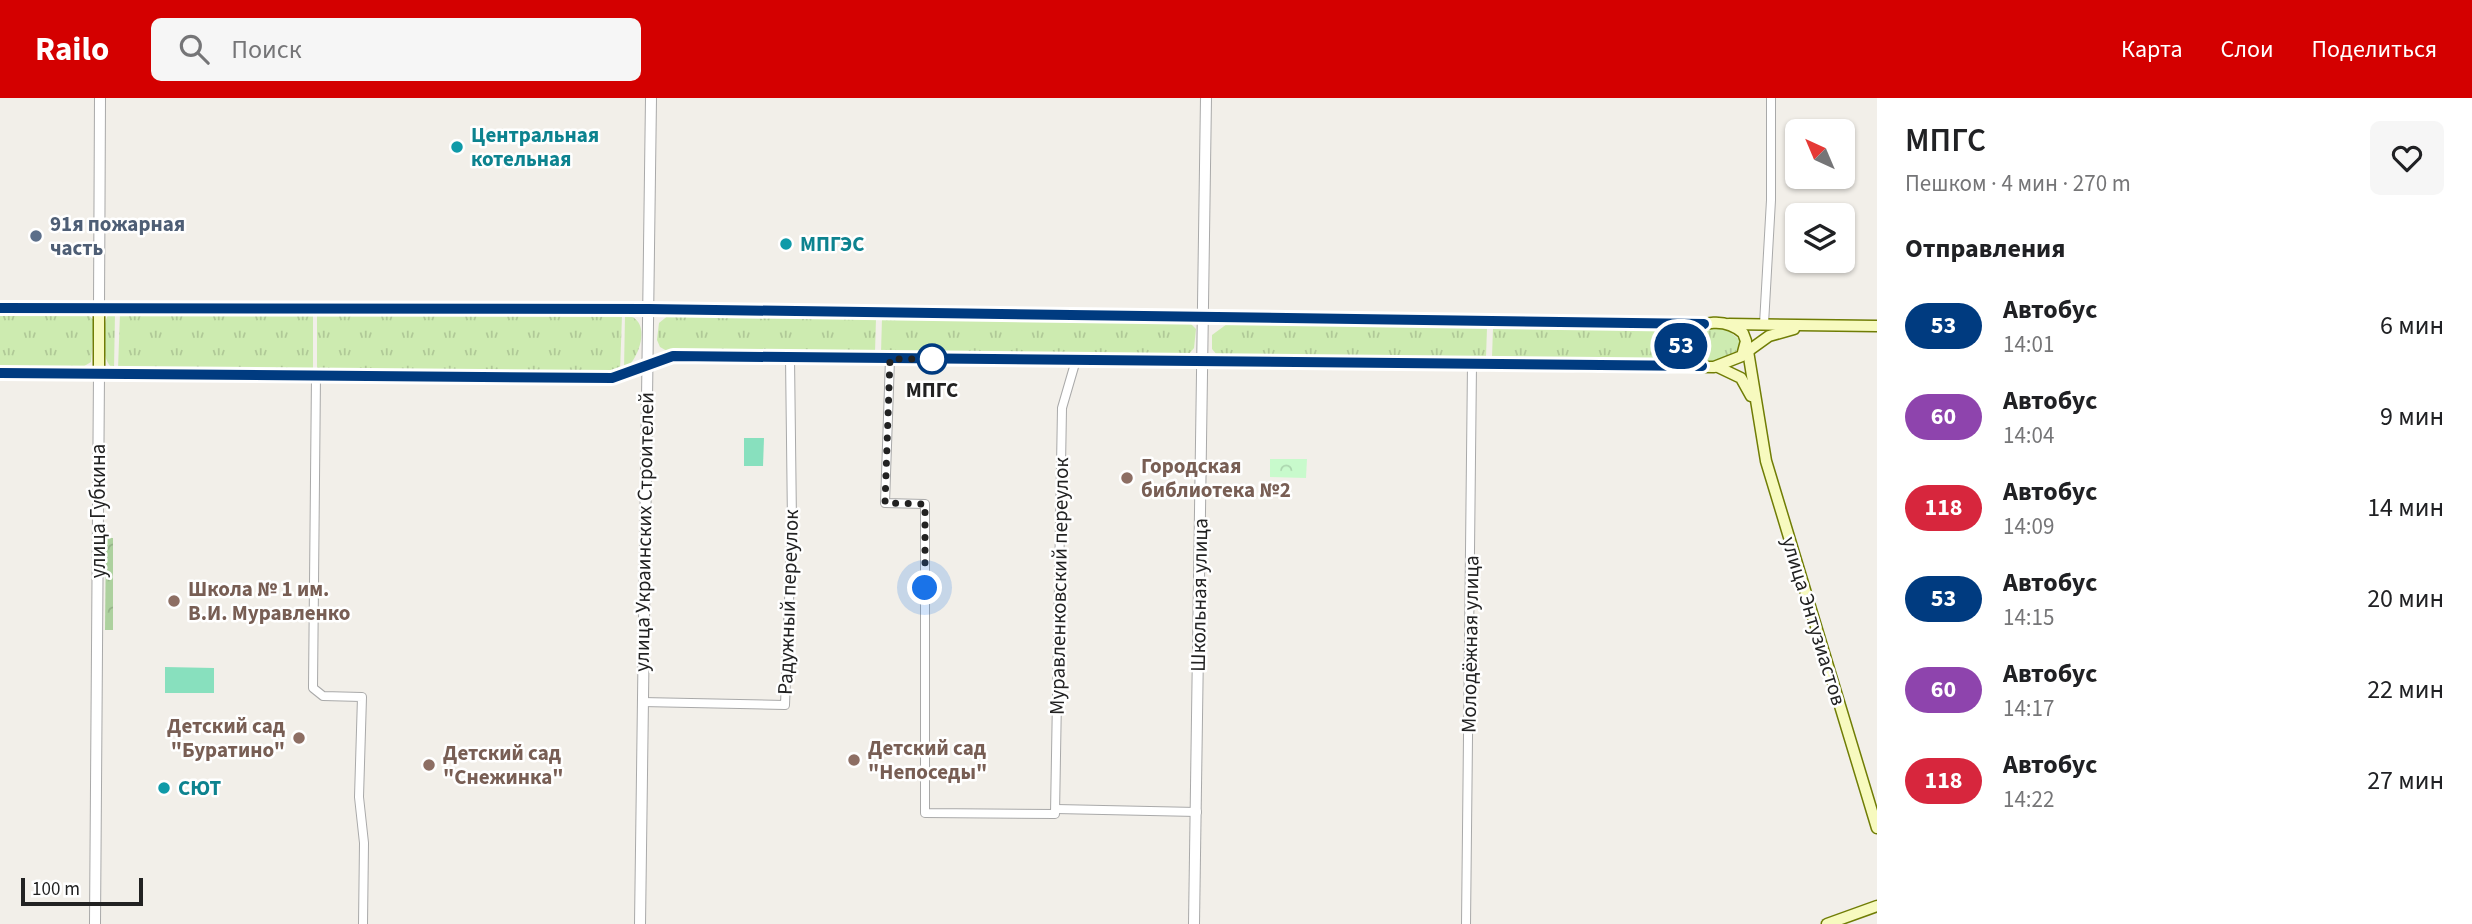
<!DOCTYPE html>
<html lang="ru">
<meta charset="utf-8">
<style>
body{margin:0;font-family:"Source Sans 3",sans-serif;background:#f6f6f6;color:#202124;height:100vh;display:flex;flex-direction:column;font-size:26px;white-space:nowrap}
*{box-sizing:border-box;margin:0}
p{font-size:23px;color:#757577}
.icon{flex:none;width:38px;height:38px;fill:none;stroke:currentColor;stroke-width:2;stroke-linecap:round;stroke-linejoin:round}
.map{position:relative;flex:1;overflow:hidden}
.details{display:flex;flex-direction:column;background:#fff;width:595px}
.details>*{flex:none}
.badge{padding:0 14px;border-radius:23px;font-size:24px;line-height:46px}
.needle{width:46px;rotate:316deg}
.tools{position:absolute;left:1785px;top:21px;display:grid;gap:14px}
.tools a{display:grid;place-items:center;width:70px;height:70px;border-radius:10px;background:#fff;box-shadow:0 2px 5px #0004;font-size:35px}
.scale{position:absolute;left:21px;bottom:18px;width:122px;box-sizing:border-box;padding-left:7px;border:4px solid #222;border-top:0;font-size:19px;line-height:24px;white-space:nowrap;color:#222;-webkit-text-stroke:5px #fff;paint-order:stroke}
.you{position:absolute;width:35px;height:35px;margin:-18px;border:5px solid #fff;border-radius:50%;background:#1a73e8;box-shadow:0 0 0 10px #1a73e833}
.map>.badge{position:absolute;translate:-50% -50%;box-shadow:0 0 0 4px #fff}
h2{padding:0 28px;font-size:26px;line-height:63px}
.round{display:grid;place-items:center;flex:none;width:74px;height:74px;border-radius:10px;background:#f6f6f6}
.summary{display:flex;align-items:center;justify-content:space-between;height:119px;padding:0 28px}
h1{font-size:33px;font-weight:600;line-height:52px}
ul{padding:0;list-style:none}
li{display:flex;align-items:center;gap:21px;height:91px;padding:0 28px}
li div{flex:1}
li b{display:block;font-size:26px}
li em{font-style:normal}
li .badge{min-width:77px;font-weight:700;text-align:center}
header{display:flex;align-items:center;gap:42px;box-sizing:border-box;height:98px;padding:0 35px;background:#d40000;color:#fff}
header strong{font-size:33px}
nav{display:flex;gap:38px;margin-inline-start:auto;font-size:24px}
.search{width:490px;height:63px;background:#f6f6f6;display:flex;align-items:center;gap:18px;box-sizing:border-box;padding:0 24px;border-radius:10px;color:#757577;font-size:26px}
main{display:flex;flex:1;min-height:0}
.map>svg:first-child{display:block}
.grass{fill:url(#grass-tufts)}
.forest{fill:url(#forest-crowns)}
.park{fill:url(#park-crowns)}
.pitch{fill:#88e0be}
.lines{fill:none;stroke-linecap:round;stroke-linejoin:round}
.minor-casing{stroke:#a9a9a9;stroke-width:10}
.tertiary-casing{stroke:#a9a9a9;stroke-width:12}
.secondary-casing{stroke:#707d05;stroke-width:13}
.minor{stroke:#fff;stroke-width:8}
.tertiary{stroke:#fff;stroke-width:10}
.secondary{stroke:#f7fabf;stroke-width:10}
.line-casing{stroke:#fff;stroke-width:16}
.line{stroke:#003b80;stroke-width:10}
.walk{stroke:#222;stroke-width:7;stroke-dasharray:0 12.6}
.culture-dot{fill:#0f9aa8;stroke:#fff;stroke-width:2.5}
.service-dot{fill:#5c6f8a;stroke:#fff;stroke-width:2.5}
.stop-dot{fill:#fff;stroke:#003b80;stroke-width:3.5}
.education-dot{fill:#8d6e63;stroke:#fff;stroke-width:2.5}
.labels{text-anchor:middle;stroke-width:5;stroke-linejoin:round;paint-order:stroke}
.culture-label{font-size:21px;font-weight:bold;fill:#0d838f;stroke:#fff;text-anchor:start}
.service-label{font-size:21px;font-weight:bold;fill:#4e5e75;stroke:#fff;text-anchor:start}
.stop-label{font-size:21px;font-weight:bold;fill:#222;stroke:#fff}
.education-label{font-size:21px;font-weight:bold;fill:#785e54;stroke:#fff;text-anchor:start}
.street-label{font-size:21px;fill:#222;stroke:#fff}
</style>
<header>
<strong>Railo</strong>
<div class="search"><svg class="icon" aria-label="search" viewBox="0 0 24 24"><circle cx="10" cy="10" r="6"/><path d="M15 15l6 6"/></svg>Поиск</div>
<nav><a>Карта</a><a>Слои</a><a>Поделиться</a></nav>
</header>
<main>
<div class="map">
<svg width="1877" height="826" viewBox="0 0 1877 826">
<defs>
<pattern id="grass-tufts" width="24" height="20" patternUnits="userSpaceOnUse" patternTransform="scale(1.75)"><rect width="24" height="20" fill="#cdebb0"/><path d="M3 7l-1-3M5 7V3M7 7l1-3M15 17l-1-3M17 17v-4M19 17l1-3" fill="none" stroke="#b0c997"/></pattern>
<pattern id="forest-crowns" width="20" height="18" patternUnits="userSpaceOnUse" patternTransform="scale(1.75)"><rect width="20" height="18" fill="#add19e"/><path d="M2 6a3 3 0 1 1 6 0M12 15a3 3 0 1 1 6 0" fill="none" stroke="#95b388"/></pattern>
<pattern id="park-crowns" width="20" height="18" patternUnits="userSpaceOnUse" patternTransform="scale(1.75)"><rect width="20" height="18" fill="#c8facc"/><path d="M2 6a3 3 0 1 1 6 0M12 15a3 3 0 1 1 6 0" fill="none" stroke="#acd6af"/></pattern>
</defs>
<rect width="100%" height="100%" fill="#f2efe9"/>
<!-- grass -->
<g class="grass">
<path d="M0,215L88,216L94,223L91,264L81,270L0,269Z"/>
<path d="M115,215L114,271C100,263 101,230 108,217Z"/>
<path d="M120,215L313,218V271H118Z"/>
<path d="M670,216L876,220L875,255L667,253L660,249L657,242L659,225Z"/>
<path d="M317,217H622L620,274L317,272Z"/>
<path d="M625,217C653,220 640,261 624,272Z"/>
<path d="M882,220L1190,225L1196,231L1194,250L1189,256L881,255Z"/>
<path d="M1227,226L1487,230L1486,259L1218,258L1212,251V237Z"/>
<path d="M1493,230L1681,231L1676,243L1680,261L1492,259Z"/>
<path d="M1725,230L1741,243C1736,265 1707,268 1690,256L1687,244L1698,231Z"/>
</g>
<!-- forest -->
<path class="forest" d="M106,440H113V532H105Z"/>
<!-- park -->
<path class="park" d="M1270,361H1307L1306,380L1270,379Z"/>
<!-- pitch -->
<g class="pitch">
<path d="M744,340H764L763,368H744Z"/>
<path d="M165,569L214,570V595H165Z"/>
</g>
<g class="lines">
<defs>
<g id="minor">
<path d="M1764,226L1771,102V0"/>
<path d="M890,261L885,405L925,406V715L1055,716L1062,310L1076,262"/>
<path d="M316,277L313,590L323,598L362,599L359,699L364,745L363,826"/>
<path d="M642,604L785,607L792,425L790,259"/>
<path d="M1056,711L1197,714"/>
<path d="M1466,826L1472,266"/>
</g>
<g id="tertiary">
<path d="M99,210L100,0"/>
<path d="M95,826L99,275"/>
<path d="M640,826L651,0"/>
<path d="M1194,826L1206,0"/>
</g>
<g id="secondary">
<path d="M0,210L649,211L1697,226"/>
<path d="M1729,226L1877,228"/>
<path d="M1747,247L1766,363L1877,730"/>
<path d="M1744,256L1769,238L1794,231"/>
<path d="M1718,269L1741,280L1751,298"/>
<path d="M0,275L612,280L673,258L1714,269L1742,258L1746,243L1743,235C1706,203 1649,255 1702,268"/>
<path d="M99,275V210"/>
<path d="M1827,826L1877,808"/>
</g>
</defs>
<!-- minor casing -->
<use href="#minor" class="minor-casing"/>
<!-- tertiary casing -->
<use href="#tertiary" class="tertiary-casing"/>
<!-- secondary casing -->
<use href="#secondary" class="secondary-casing"/>
<!-- minor -->
<use href="#minor" class="minor"/>
<!-- tertiary -->
<use href="#tertiary" class="tertiary"/>
<!-- secondary -->
<use href="#secondary" class="secondary"/>
</g>
<g class="lines">
<defs>
<path id="line" d="M0,210L649,211L1704,226L1689,232L1681,248L1690,264L1702,268L673,258L612,280L0,275"/>
</defs>
<!-- line casing -->
<use href="#line" class="line-casing"/>
<!-- line -->
<use href="#line" class="line"/>
<!-- walk -->
<path class="walk" d="M925,490V406L885,405L890,261H943H932"/>
</g>
<!-- markers -->
<g class="culture-dot">
<circle cx="457" cy="49" r="7"/>
<circle cx="786" cy="146" r="7"/>
<circle cx="164" cy="690" r="7"/>
</g>
<circle class="service-dot" cx="36" cy="138" r="7"/>
<circle class="stop-dot" cx="932" cy="261" r="14"/>
<g class="education-dot">
<circle cx="1127" cy="380" r="7"/>
<circle cx="174" cy="503" r="7"/>
<circle cx="299" cy="640" r="7"/>
<circle cx="854" cy="662" r="7"/>
<circle cx="429" cy="667" r="7"/>
</g>
<g class="labels">
<!-- culture labels -->
<g class="culture-label">
<text x="471" y="44">Центральная<tspan x="471" dy="24">котельная</tspan></text>
<text x="800" y="153">МПГЭС</text>
<text x="178" y="697">СЮТ</text>
</g>
<!-- service labels -->
<g class="service-label">
<text x="50" y="133">91я пожарная<tspan x="50" dy="24">часть</tspan></text>
</g>
<!-- stop labels -->
<g class="stop-label">
<text x="932" y="299">МПГС</text>
</g>
<!-- education labels -->
<g class="education-label">
<text x="1141" y="375">Городская<tspan x="1141" dy="24">библиотека №2</tspan></text>
<text x="188" y="498">Школа № 1 им.<tspan x="188" dy="24">В.И. Муравленко</tspan></text>
<text x="285" y="635" text-anchor="end">Детский сад<tspan x="285" dy="24">"Буратино"</tspan></text>
<text x="868" y="657">Детский сад<tspan x="868" dy="24">"Непоседы"</tspan></text>
<text x="443" y="662">Детский сад<tspan x="443" dy="24">"Снежинка"</tspan></text>
</g>
<!-- street labels -->
<g class="street-label">
<text transform="translate(98 413) rotate(-90)" y="7">улица Губкина</text>
<text transform="translate(644 434) rotate(-89)" y="7">улица Украинских Строителей</text>
<text transform="translate(1059 488) rotate(-89)" y="7">Муравленковский переулок</text>
<text transform="translate(1199 497) rotate(-89)" y="7">Школьная улица</text>
<text transform="translate(788 504) rotate(-88)" y="7">Радужный переулок</text>
<text transform="translate(1814 523) rotate(73)" y="7">улица Энтузиастов</text>
<text transform="translate(1470 546) rotate(-89)" y="7">Молодёжная улица</text>
</g>
</g>
</svg>
<div class="tools">
<a><svg class="needle" viewBox="-14 -14 28 28"><path d="M0-13l5 13h-10z" fill="#e53935"/><path d="M0 13l5-13h-10z" fill="#757577"/></svg></a>
<a><svg class="icon" aria-label="layers" viewBox="0 0 24 24"><path d="M12 4l9 5-9 5-9-5zM3 14l9 5 9-5"/></svg></a>
</div>
<div class="scale">100 m</div>
<div class="you" style="left:925px;top:490px"></div>
<b class="badge" style="left:1681px;top:248px;background:#003b80;color:#fff">53</b>
</div>
<section class="details">
<div class="summary"><div><h1>МПГС</h1><p>Пешком · 4 мин · 270 m</p></div><a class="round"><svg class="icon" aria-label="heart" viewBox="0 0 24 24"><path d="M12 20l-8-8c-3-5 5-10 8-4 3-6 11-1 8 4z"/></svg></a></div>
<h2>Отправления</h2>
<ul>
<li><span class="badge" style="background:#003b80;color:#fff">53</span><div><b>Автобус</b><p>14:01</p></div><em>6 мин</em></li>
<li><span class="badge" style="background:#8e44ad;color:#fff">60</span><div><b>Автобус</b><p>14:04</p></div><em>9 мин</em></li>
<li><span class="badge" style="background:#d7263d;color:#fff">118</span><div><b>Автобус</b><p>14:09</p></div><em>14 мин</em></li>
<li><span class="badge" style="background:#003b80;color:#fff">53</span><div><b>Автобус</b><p>14:15</p></div><em>20 мин</em></li>
<li><span class="badge" style="background:#8e44ad;color:#fff">60</span><div><b>Автобус</b><p>14:17</p></div><em>22 мин</em></li>
<li><span class="badge" style="background:#d7263d;color:#fff">118</span><div><b>Автобус</b><p>14:22</p></div><em>27 мин</em></li>
</ul>
</section>
</main>
